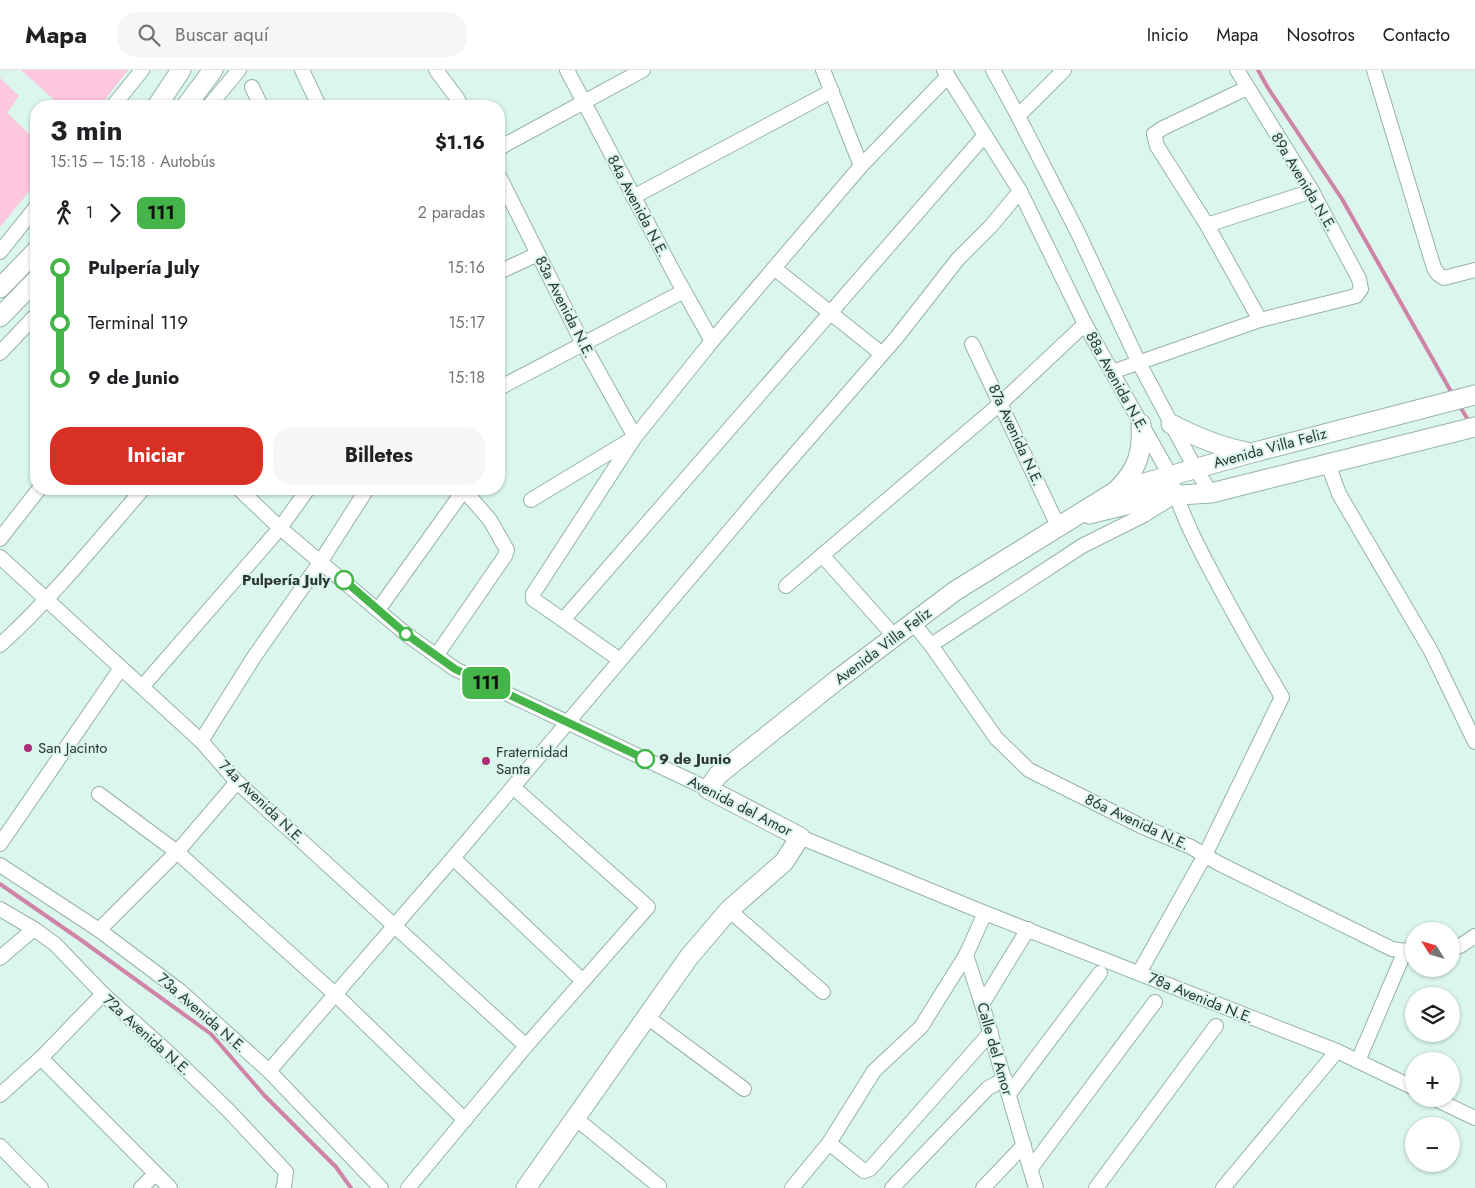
<!DOCTYPE html>
<html lang="es">
<meta charset="utf-8">
<style>
body{margin:0;font-family:Jost,sans-serif;background:#f6f6f6;color:#202124;height:100vh;display:flex;flex-direction:column;font-size:19px;white-space:nowrap}
*{box-sizing:border-box;margin:0}
p{font-size:16px;color:#757577}
.icon{flex:none;width:28px;height:28px;fill:none;stroke:currentColor;stroke-width:2;stroke-linecap:round;stroke-linejoin:round}
.map{position:relative;flex:1;overflow:hidden}
.sheet{position:absolute;left:30px;top:30px;width:475px;height:395px;display:flex;flex-direction:column;background:#fff;border-radius:20px;box-shadow:0 1px 4px #0004}
.sheet>*{flex:none}
.badge{padding:0 10px;border-radius:8px;font-size:18px;line-height:32px}
.needle{width:32px;rotate:307deg}
.buttons{position:absolute;left:1405px;top:852px;display:grid;gap:10px}
.buttons a{display:grid;place-items:center;width:55px;height:55px;border-radius:50%;background:#fff;box-shadow:0 1px 4px #0004;font-size:25px}
.map>.badge{position:absolute;translate:-50% -50%;box-shadow:0 0 0 2px #fff}
.legs{display:flex;align-items:center;gap:8px;height:55px;padding:0 20px;font-size:16px}
.legs p{margin-inline-start:auto}
.headline{display:flex;align-items:center;justify-content:space-between;height:85px;padding:0 20px}
h1{font-size:28px;font-weight:700;line-height:38px}
.action{display:flex;gap:10px;margin-top:auto;padding:10px 20px}
.action a{flex:1;height:58px;border-radius:20px;background:#d93025;color:#fff;font-size:20px;font-weight:700;line-height:58px;text-align:center}
.action a+a{background:#f6f6f6;color:#202124}
ul{padding:0 20px;list-style:none}
li{display:flex;align-items:center;gap:18px;height:55px;font-size:19px}
li i{display:grid;place-items:center;width:8px;height:100%;margin:0 6px;background:currentColor}
li i::after{content:'';width:12px;height:12px;margin:-6px;border:4px solid;border-radius:50%;background:#fff}
li p{margin-inline-start:auto}
li:first-child i{background:linear-gradient(#0000 50%,currentColor 0)}
li:last-child i{background:linear-gradient(currentColor 50%,#0000 0)}
header{display:flex;align-items:center;gap:30px;box-sizing:border-box;height:70px;padding:0 25px;background:#fff;border-bottom:1px solid #e0e0e0}
header strong{font-size:24px}
nav{display:flex;gap:28px;margin-inline-start:auto;font-size:18px}
.search{width:350px;height:45px;background:#f6f6f6;display:flex;align-items:center;gap:12px;box-sizing:border-box;padding:0 18px;border-radius:20px;color:#757577;font-size:19px}
.map>svg:first-child{display:block}
.green{fill:#fdc7df}
.lines{fill:none;stroke-linecap:round;stroke-linejoin:round}
.stream{stroke:#cf83a6;stroke-width:4}
.street-casing{stroke:#97b2a9;stroke-width:16}
.secondary-casing{stroke:#97b2a9;stroke-width:21}
.street{stroke:#fff;stroke-width:14}
.secondary{stroke:#fff;stroke-width:19}
.line-1-casing{stroke:#fff;stroke-width:11}
.line-1{stroke:#45b549;stroke-width:8}
.stop-1-dot{fill:#fff;stroke:#45b549;stroke-width:2.5}
.poi-dot{fill:#af2c76;stroke:#daf6ed;stroke-width:2}
.labels{text-anchor:middle;stroke-width:4;stroke-linejoin:round;paint-order:stroke}
.street-label{font-size:15px;fill:#2c3734;stroke:#daf6ed}
.stop-label{font-size:15px;font-weight:bold;fill:#2c3734;stroke:#daf6ed;text-anchor:end}
.poi-label{font-size:15px;fill:#2c3734;stroke:#daf6ed;text-anchor:start}
</style>
<header>
<strong>Mapa</strong>
<div class="search"><svg class="icon" aria-label="search" viewBox="0 0 24 24"><circle cx="10" cy="10" r="6"/><path d="M15 15l6 6"/></svg>Buscar aquí</div>
<nav><a>Inicio</a><a>Mapa</a><a>Nosotros</a><a>Contacto</a></nav>
</header>
<div class="map">
<svg width="1475" height="1118" viewBox="0 0 1475 1118">
<rect width="100%" height="100%" fill="#daf6ed"/>
<!-- green -->
<g class="green">
<path d="M21,0H128L100,36H61Z"/>
<path d="M0,8L19,26L7,43L36,70V113L0,157Z"/>
</g>
<g class="lines">
<!-- stream -->
<g class="stream">
<path d="M1258,0L1268,18L1342,129L1453,325"/>
<path d="M1459,335L1470,353"/>
<path d="M0,814L81,870L211,964L264,1025L336,1097L351,1118"/>
</g>
<defs>
<g id="street">
<path d="M302,0L319,36"/>
<path d="M436,0L457,28L461,36"/>
<path d="M567,0L676,207L712,271"/>
<path d="M823,0L861,96"/>
<path d="M944,0L1020,121L1085,254L1170,405C1180,443 1199,479 1218,514C1238,552 1260,590 1282,627L1205,785L1139,903"/>
<path d="M993,0L1018,46L1078,163L1139,293L1195,398L1211,423"/>
<path d="M1374,0L1434,198L1438,204L1444,208L1475,200"/>
<path d="M252,17L261,36"/>
<path d="M1247,18L1163,58L1154,64L1157,76L1207,155L1260,250"/>
<path d="M113,36L142,0"/>
<path d="M209,36L239,0"/>
<path d="M1018,46L1064,0"/>
<path d="M499,78L643,0"/>
<path d="M499,106L583,274L635,367L712,271L861,96L948,6"/>
<path d="M633,127L832,21"/>
<path d="M1207,155L1312,121"/>
<path d="M0,182L36,137"/>
<path d="M774,198L882,284"/>
<path d="M499,202L538,184"/>
<path d="M972,274L1058,456"/>
<path d="M0,283L36,245"/>
<path d="M1112,302L1260,250L1356,226L1361,219L1359,209L1312,121L1237,0"/>
<path d="M499,318L684,221"/>
<path d="M1328,394L1339,424L1431,581L1475,672"/>
<path d="M239,419L280,458L406,564L455,599L708,719"/>
<path d="M531,430L635,367L533,524V529L620,590"/>
<path d="M0,469L39,419"/>
<path d="M822,485L895,567"/>
<path d="M0,487L201,671L237,712L526,976"/>
<path d="M786,516L1001,333L1085,254"/>
<path d="M378,540L464,420"/>
<path d="M563,550L985,65"/>
<path d="M913,553L931,575L996,668L1029,700L1141,756L1191,777L1218,793L1392,879L1405,881L1414,877"/>
<path d="M0,575C52,528 97,472 143,419"/>
<path d="M931,575L1082,476L1144,445L1173,427"/>
<path d="M436,586L505,486L507,480L490,450L463,419"/>
<path d="M142,617L280,458L308,419"/>
<path d="M201,671L254,587L321,491L367,419"/>
<path d="M99,724L177,782L336,925L465,1050"/>
<path d="M800,767L985,843L1337,981L1414,1018"/>
<path d="M0,774L121,598"/>
<path d="M453,788L583,911"/>
<path d="M0,795L99,860L180,921L269,1001L381,1118"/>
<path d="M0,839L34,859L55,874L103,924L171,985L229,1041L286,1102L284,1117L283,1118"/>
<path d="M729,840L823,922"/>
<path d="M985,843L966,885L982,934L1036,1118"/>
<path d="M99,860L177,782L237,712"/>
<path d="M1451,876H1460L1475,866"/>
<path d="M0,888L34,859"/>
<path d="M982,934L1028,859"/>
<path d="M647,947L744,1019"/>
<path d="M41,988L170,1118"/>
<path d="M1358,991L1405,881"/>
<path d="M269,1001L453,788L776,406L897,267L958,189L991,156L1020,121"/>
<path d="M1009,1024L1100,903"/>
<path d="M0,1025L41,988L103,924"/>
<path d="M1435,1029L1475,1048"/>
<path d="M575,1048L659,1116"/>
<path d="M829,1073L864,1101L870,1099L991,962"/>
<path d="M0,1076L41,1118"/>
<path d="M1031,1098L1155,932"/>
<path d="M141,1118L155,1104"/>
<path d="M408,1118L526,976L648,837L513,717"/>
<path d="M792,1118L829,1073L874,1001L921,957L966,885"/>
<path d="M892,1118L988,1018L1005,1009"/>
<path d="M983,1118L1024,1075"/>
<path d="M1096,1118L1216,956"/>
<path d="M1223,1118L1337,981"/>
</g>
<g id="secondary">
<path d="M157,36L181,0"/>
<path d="M186,36L213,0"/>
<path d="M0,218L36,181"/>
<path d="M0,247L36,210"/>
<path d="M1171,354C1196,367 1220,377 1247,382"/>
<path d="M1117,420C1137,400 1143,383 1141,354"/>
<path d="M1089,444L1163,426L1211,423L1475,357"/>
<path d="M526,1118L689,887L729,840L784,792L800,767L708,719L718,705L837,610L955,521L1116,421L1251,383L1475,325"/>
</g>
</defs>
<!-- street casing -->
<use href="#street" class="street-casing"/>
<!-- secondary casing -->
<use href="#secondary" class="secondary-casing"/>
<!-- street -->
<use href="#street" class="street"/>
<!-- secondary -->
<use href="#secondary" class="secondary"/>
</g>
<g class="lines">
<defs>
<path id="line-1" d="M344,510L406,564L455,599L645,689"/>
</defs>
<!-- line-1 casing -->
<use href="#line-1" class="line-1-casing"/>
<!-- line-1 -->
<use href="#line-1" class="line-1"/>
</g>
<!-- markers -->
<g class="stop-1-dot">
<circle cx="344" cy="510" r="9"/>
<circle cx="406" cy="564" r="6"/>
<circle cx="645" cy="689" r="9"/>
</g>
<g class="poi-dot">
<circle cx="28" cy="678" r="5"/>
<circle cx="486" cy="691" r="5"/>
</g>
<g class="labels">
<!-- street labels -->
<g class="street-label">
<text transform="translate(1304 112) rotate(59)" y="5">89a Avenida N.E.</text>
<text transform="translate(638 136) rotate(62)" y="5">84a Avenida N.E.</text>
<text transform="translate(565 237) rotate(63)" y="5">83a Avenida N.E.</text>
<text transform="translate(1117 312) rotate(61)" y="5">88a Avenida N.E.</text>
<text transform="translate(1016 365) rotate(65)" y="5">87a Avenida N.E.</text>
<text transform="translate(1270 378) rotate(-15)" y="5">Avenida Villa Feliz</text>
<text transform="translate(883 576) rotate(-37)" y="5">Avenida Villa Feliz</text>
<text transform="translate(262 732) rotate(44)" y="5">74a Avenida N.E.</text>
<text transform="translate(740 736) rotate(27)" y="5">Avenida del Amor</text>
<text transform="translate(1137 752) rotate(25)" y="5">86a Avenida N.E.</text>
<text transform="translate(1201 928) rotate(22)" y="5">78a Avenida N.E.</text>
<text transform="translate(202 943) rotate(41)" y="5">73a Avenida N.E.</text>
<text transform="translate(147 965) rotate(42)" y="5">72a Avenida N.E.</text>
<text transform="translate(995 979) rotate(74)" y="5">Calle del Amor</text>
</g>
<!-- stop labels -->
<g class="stop-label">
<text x="330" y="515">Pulpería July</text>
<text x="659" y="694" text-anchor="start">9 de Junio</text>
</g>
<!-- poi labels -->
<g class="poi-label">
<text x="38" y="683">San Jacinto</text>
<text x="496" y="687">Fraternidad<tspan x="496" dy="17">Santa</tspan></text>
</g>
</g>
</svg>
<div class="buttons">
<a><svg class="needle" viewBox="-14 -14 28 28"><path d="M0-13l5 13h-10z" fill="#e53935"/><path d="M0 13l5-13h-10z" fill="#757577"/></svg></a>
<a><svg class="icon" aria-label="layers" viewBox="0 0 24 24"><path d="M12 4l9 5-9 5-9-5zM3 14l9 5 9-5"/></svg></a>
<a>+</a>
<a>−</a>
</div>
<b class="badge" style="left:486px;top:613px;background:#45b549;color:#111">111</b>
<section class="sheet">
<div class="headline"><div><h1>3 min</h1><p>15:15 – 15:18 · Autobús</p></div><b>$1.16</b></div>
<div class="legs"><svg class="icon" aria-label="walk" viewBox="0 0 24 24"><circle cx="13" cy="4" r="2"/><path d="M13 8l-2 6 4 7M11 14l-3 7M7 12l3-4h3l4 4"/></svg>1<svg class="icon" aria-label="forward" viewBox="0 0 24 24"><path d="M9 5l7 7-7 7"/></svg><b class="badge" style="background:#45b549;color:#111">111</b><p>2 paradas</p></div>
<ul>
<li><i style="color:#45b549"></i><b>Pulpería July</b><p>15:16</p></li>
<li><i style="color:#45b549"></i><span>Terminal 119</span><p>15:17</p></li>
<li><i style="color:#45b549"></i><b>9 de Junio</b><p>15:18</p></li>
</ul>
<div class="action"><a>Iniciar</a><a>Billetes</a></div>
</section>
</div>
